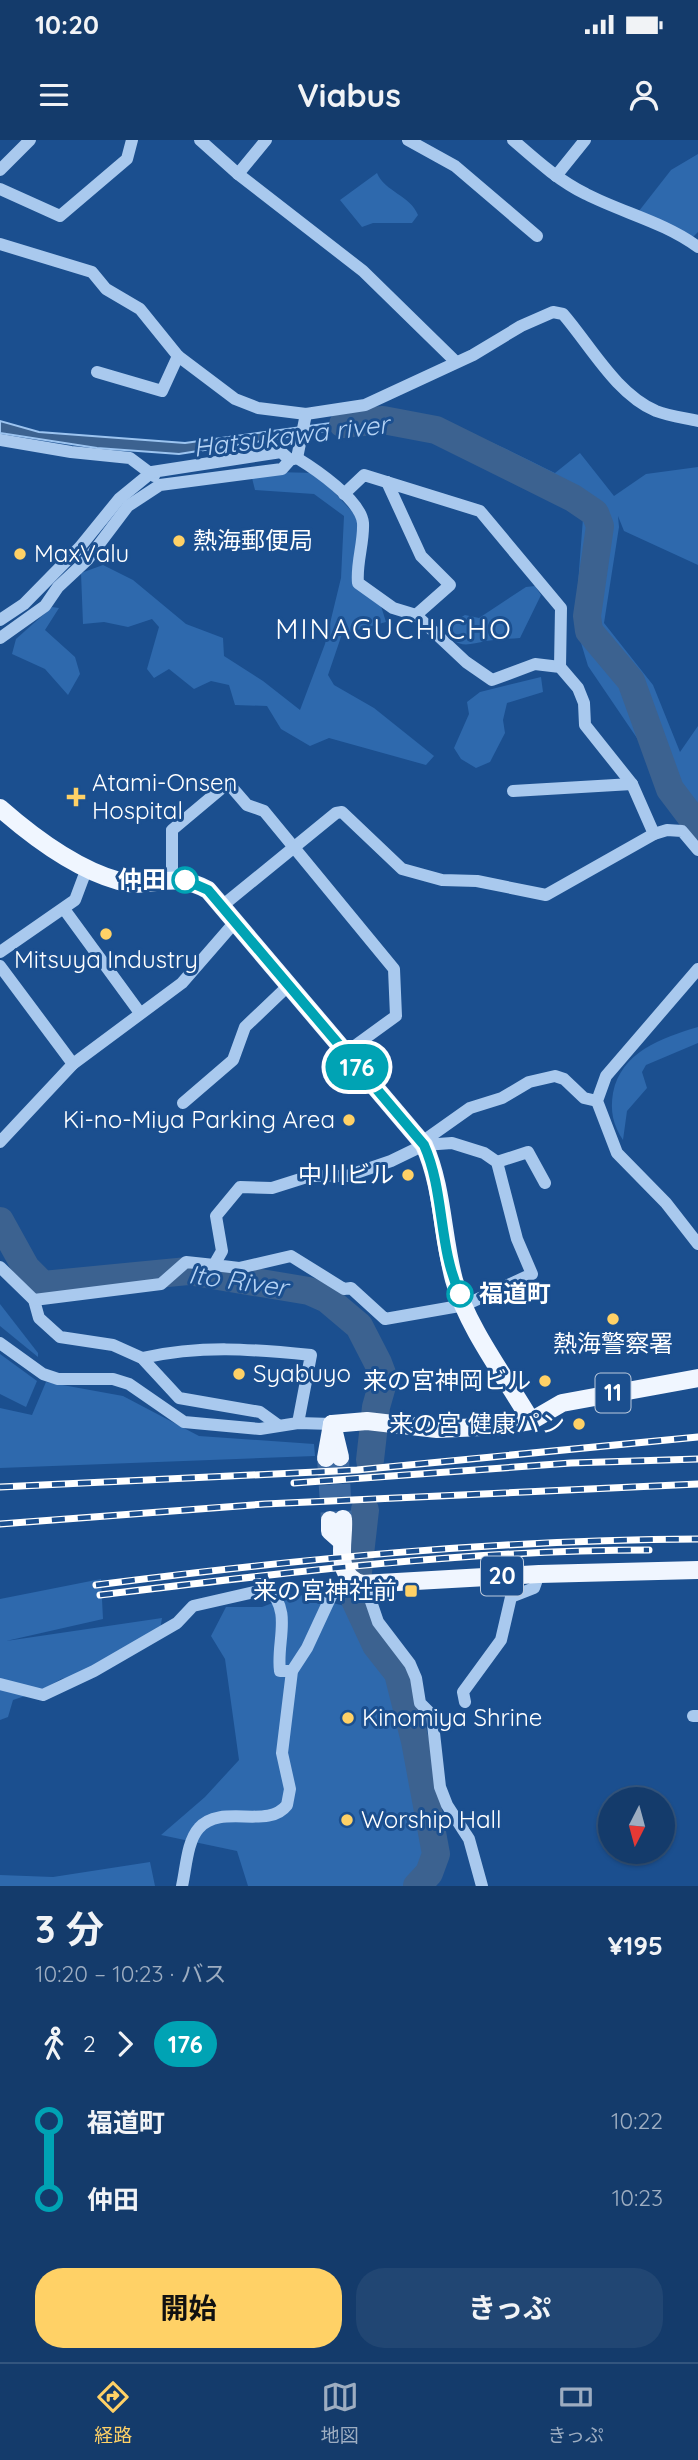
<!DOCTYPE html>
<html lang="ja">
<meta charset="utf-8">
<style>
body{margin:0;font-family:Quicksand,"Noto Sans JP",sans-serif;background:#214673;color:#f1f3f6;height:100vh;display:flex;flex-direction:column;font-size:26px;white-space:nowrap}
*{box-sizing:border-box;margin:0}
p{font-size:23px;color:#9dadc1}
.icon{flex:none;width:38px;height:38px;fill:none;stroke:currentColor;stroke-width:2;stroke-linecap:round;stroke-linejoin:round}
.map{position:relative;height:1746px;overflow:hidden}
.details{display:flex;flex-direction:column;background:#143b6b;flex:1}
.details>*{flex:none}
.badge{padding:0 14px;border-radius:23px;font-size:24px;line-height:46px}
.needle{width:46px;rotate:186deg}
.buttons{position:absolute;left:598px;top:1647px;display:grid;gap:14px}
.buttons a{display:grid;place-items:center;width:77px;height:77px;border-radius:50%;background:#143b6b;box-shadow:0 2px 5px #0004,0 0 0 2px #33557e;font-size:35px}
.map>.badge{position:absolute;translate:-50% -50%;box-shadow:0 0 0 4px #fff}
.legs{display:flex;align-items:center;gap:10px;height:77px;padding:0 35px;font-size:23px}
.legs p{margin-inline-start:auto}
.overview{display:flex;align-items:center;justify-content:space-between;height:119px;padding:0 35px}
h1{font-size:38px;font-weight:700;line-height:52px}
.action{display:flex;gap:14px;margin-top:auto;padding:14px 35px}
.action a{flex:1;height:80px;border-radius:28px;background:#ffd166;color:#111;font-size:28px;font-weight:700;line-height:80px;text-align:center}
.action a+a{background:#214673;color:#f1f3f6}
ul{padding:0 35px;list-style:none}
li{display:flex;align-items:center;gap:24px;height:77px;font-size:26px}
li i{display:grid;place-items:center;width:10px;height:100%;margin:0 9px;background:currentColor}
li i::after{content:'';width:18px;height:18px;margin:-9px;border:5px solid;border-radius:50%;background:#143b6b}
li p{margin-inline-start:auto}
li:first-child i{background:linear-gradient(#0000 50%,currentColor 0)}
li:last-child i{background:linear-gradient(currentColor 50%,#0000 0)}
.status{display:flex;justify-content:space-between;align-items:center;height:49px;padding:0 35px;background:#143b6b;direction:ltr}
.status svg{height:19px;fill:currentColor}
header{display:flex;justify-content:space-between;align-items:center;height:91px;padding:0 35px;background:#143b6b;font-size:32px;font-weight:700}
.tab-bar{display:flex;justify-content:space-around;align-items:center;height:98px;border-top:2px solid #33557e;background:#143b6b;font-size:19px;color:#9dadc1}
.tab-bar a{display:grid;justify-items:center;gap:4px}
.tab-bar .active{color:#ffd166}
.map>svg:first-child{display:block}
.green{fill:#2e69ad}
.water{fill:#3c6290;stroke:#9cc4f0;stroke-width:2}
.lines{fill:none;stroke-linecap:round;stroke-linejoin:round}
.river{stroke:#3c6290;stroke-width:28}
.major-tunnel{stroke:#3d69a0;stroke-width:18;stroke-dasharray:18 9;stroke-linecap:butt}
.minor{stroke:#a9c9ee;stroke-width:12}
.major{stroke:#f0f6ff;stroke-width:18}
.rail-casing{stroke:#fff;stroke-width:7}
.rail{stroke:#1b4f8f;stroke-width:4.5;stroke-dasharray:13;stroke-linecap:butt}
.line-1-casing{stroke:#fff;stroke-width:16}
.line-1{stroke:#00a3b4;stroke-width:10}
.poi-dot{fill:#ffd166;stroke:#1b4f8f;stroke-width:2.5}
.stop-1-dot{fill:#fff;stroke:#00a3b4;stroke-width:3.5}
.labels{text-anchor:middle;stroke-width:6;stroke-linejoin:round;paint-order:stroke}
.shield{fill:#1b4f8f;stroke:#bbcadd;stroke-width:2}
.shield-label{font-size:23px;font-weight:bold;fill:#fff}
.poi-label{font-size:24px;fill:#fff;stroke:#1b4f8f;text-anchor:start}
.stop-label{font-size:24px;font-weight:bold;fill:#fff;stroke:#1b4f8f;text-anchor:end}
.water-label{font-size:26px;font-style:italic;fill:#b5d3f5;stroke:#1b4f8f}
.quarter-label{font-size:28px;letter-spacing:2px;fill:#fff;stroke:#1b4f8f}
</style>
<div class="status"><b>10:20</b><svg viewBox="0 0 49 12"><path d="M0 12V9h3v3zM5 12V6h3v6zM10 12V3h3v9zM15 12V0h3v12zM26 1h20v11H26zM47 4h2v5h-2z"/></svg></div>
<header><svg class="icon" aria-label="menu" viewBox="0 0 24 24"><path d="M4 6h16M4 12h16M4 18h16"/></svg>Viabus<svg class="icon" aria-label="person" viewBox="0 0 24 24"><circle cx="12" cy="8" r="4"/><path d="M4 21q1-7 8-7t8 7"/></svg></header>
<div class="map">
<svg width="698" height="1746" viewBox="0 0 698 1746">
<rect width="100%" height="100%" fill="#1b4f8f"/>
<!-- green -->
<g class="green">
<path d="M698,14V92L693,97L639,71L671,30Z"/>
<path d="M377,33C385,52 410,55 418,75L412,83H373L362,87L340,60Z"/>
<path d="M383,276C452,279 494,303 555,333L580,313L614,356L646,334L698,327V425L624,391L618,376L619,387L604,483L653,545L680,612L698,586V668L671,659L660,632L588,526L575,483L583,378L547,355L436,300L373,291Z"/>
<path d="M274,332L316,333L361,381L358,441L381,466L386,482L342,494L328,535L334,545L374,568L434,616L426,625L329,598L310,606L281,589L267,566L235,565L229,545L211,541L194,549L169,529L154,538L147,529L159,487L152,479L128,487L104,482L83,484L81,433L103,425L133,440L186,484L223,498L224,516L263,541L300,570L325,504L341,438L344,376L314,354L255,350L252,338Z"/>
<path d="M535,446L541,455L520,498C509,499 497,499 486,501C467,505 455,510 444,487L465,475L479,478L526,447Z"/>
<path d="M52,467L59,468L45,490L75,517L80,534L68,555L45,529L12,514L16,499Z"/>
<path d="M541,537L543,552L507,563L503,580L505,593L490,622L476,628L461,619L454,608L469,574L467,562L480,552Z"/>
<path d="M698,887V903L646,925L642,932L647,948L627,971L623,1000C613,985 610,971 613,953C621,912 661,898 698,887Z"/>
<path d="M0,1164L38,1213V1217L0,1186Z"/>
<path d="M0,1214L37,1241L26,1267L0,1254Z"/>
<path d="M46,1242L123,1256L199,1296L314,1304L315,1316L0,1328V1268L32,1275Z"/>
<path d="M101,1439L103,1479L6,1501L162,1478L160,1490L94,1531L61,1539L40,1551L13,1560L8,1577L0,1580V1459Z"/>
<path d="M296,1454L349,1467L397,1541L430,1746H248L237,1711L161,1695L205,1657L239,1620L225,1519L211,1496L226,1467H262Z"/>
<path d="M150,1722L155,1746H0V1735L53,1737Z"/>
</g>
<!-- water -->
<path class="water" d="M383,276L376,283L179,314L97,308L0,293V281L39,292L185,303Z"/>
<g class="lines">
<!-- river -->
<g class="river">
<path d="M343,284L383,280L436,290L573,358L595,373L600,386L587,476L589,491L631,541L670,649L698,686"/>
<path d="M0,1081L26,1128L43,1145L188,1131L309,1151L327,1159L359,1186L378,1223L384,1239L376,1267L370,1320"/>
<path d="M358,1432L365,1370"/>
<path d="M356,1453L355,1460L376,1505L398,1533L415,1601L436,1714L429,1733L417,1746"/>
</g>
<!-- major-tunnel -->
<g class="major-tunnel">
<path d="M340,1317L343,1379"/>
<path d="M326,1318L330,1380"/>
</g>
<!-- minor -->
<g class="minor">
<path d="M200,0L238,34L363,131L455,221"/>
<path d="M408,0L455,26L537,96"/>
<path d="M513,0C536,20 559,41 586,54C623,73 664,82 698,107"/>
<path d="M0,30L30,0"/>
<path d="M238,34L266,0"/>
<path d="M556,36L585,0"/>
<path d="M0,49L60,76L127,19L132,0"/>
<path d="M0,104L92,132L106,149L140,169L178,216L235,259L258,268L306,274L365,265L473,215L521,186L553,172L563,174C590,205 616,254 656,271C669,276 685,278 698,281"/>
<path d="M97,232L162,251L178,216"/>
<path d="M0,300L71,312L130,318L154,336"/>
<path d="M297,318C315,329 361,360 363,383C364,403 356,423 358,443L393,468L416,475L466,522L492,540L535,524L560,527L578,548L584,563L585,585L632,644L654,694"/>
<path d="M387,342L421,416L450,445L416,475"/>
<path d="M344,354L364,335L480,371L561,468L560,527"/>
<path d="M0,480L24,464L80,407L119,359L152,332L281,312L290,320"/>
<path d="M0,498L45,466L58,447L88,419L128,366L160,345L282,329L290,320L297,318L306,274"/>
<path d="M513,651L632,644"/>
<path d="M172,739V690L228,643L247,665L264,671L394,829L396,876L345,913"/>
<path d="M222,766L336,673L342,672L402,729L442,740L477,741L546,755L654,694L667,690L682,691L698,710"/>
<path d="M64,769L140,873"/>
<path d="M0,812L75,760L87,728"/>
<path d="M0,826L73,924"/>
<path d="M698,829L606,936L597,961L617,1013L666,1063L698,1104"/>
<path d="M183,963L233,920L245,887L288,846"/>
<path d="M0,1002L73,924L182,843L235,782"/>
<path d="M422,1002L470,968L502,958L529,942L555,936L564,939L584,958L597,961"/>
<path d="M497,1022L528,1012L545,1043"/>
<path d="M0,1127L34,1160L39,1178L60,1197L113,1205L142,1218L179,1258L260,1272L278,1285"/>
<path d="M34,1160L161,1144L186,1122L214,1125L222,1111L216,1076L240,1047L272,1048L310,1036H347L391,1021L424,1005L452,1003L484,1013L497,1022L517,1099L532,1134L465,1165L385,1179L351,1148L344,1149L291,1116L239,1128L214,1125"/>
<path d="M0,1203L43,1234L58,1239H113L129,1244L184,1282L260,1289L298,1283L332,1284"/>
<path d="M142,1218C202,1205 250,1209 311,1215L298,1283"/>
<path d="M365,1444L378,1482L410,1524L416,1538L420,1563L432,1575L440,1647L447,1665L469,1699L482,1746"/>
<path d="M0,1544L43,1555L94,1531L177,1483L193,1466L268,1449C293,1471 276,1502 280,1531H292"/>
<path d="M465,1562L463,1552L501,1500L511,1457L534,1448L539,1434"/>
<path d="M693,1576H698"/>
<path d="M182,1746C186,1729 187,1701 199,1688C221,1663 268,1690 287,1665L290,1649L282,1613L292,1531L307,1508L333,1452L350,1438"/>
</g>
<!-- major -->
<g class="major">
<path d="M0,668C33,697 76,729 119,741C152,751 170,729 208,750L424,1005C443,1047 442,1095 454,1140C467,1187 506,1238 531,1281"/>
<path d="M332,1284L367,1281L437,1289L503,1286L531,1281L562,1263L698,1238"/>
<path d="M332,1284L340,1317"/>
<path d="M326,1318L332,1284"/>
<path d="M343,1379C345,1400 332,1436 362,1444L539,1434L698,1430"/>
<path d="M330,1380V1391L339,1399"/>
</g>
<defs>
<g id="rail">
<path d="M294,1343L571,1323L698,1319"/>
<path d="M0,1347L357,1330L698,1297"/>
<path d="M0,1384L265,1364L698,1344"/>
<path d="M96,1445C297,1419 495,1400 698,1399"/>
<path d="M100,1455C282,1433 465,1410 649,1410"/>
</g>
</defs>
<!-- rail casing -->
<use href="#rail" class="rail-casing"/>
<!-- rail -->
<use href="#rail" class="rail"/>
</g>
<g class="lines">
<defs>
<path id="line-1" d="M185,740L208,750L424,1005C445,1052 438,1107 460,1154"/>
</defs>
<!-- line-1 casing -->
<use href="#line-1" class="line-1-casing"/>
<!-- line-1 -->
<use href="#line-1" class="line-1"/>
</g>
<!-- markers -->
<g class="poi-dot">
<circle cx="179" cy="401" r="7"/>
<circle cx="20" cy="414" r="7"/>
<path d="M72.5 646.5h7v7h7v7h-7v7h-7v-7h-7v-7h7z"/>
<circle cx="106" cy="794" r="7"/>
<circle cx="349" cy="980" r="7"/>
<circle cx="408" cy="1035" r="7"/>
<circle cx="613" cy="1179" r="7"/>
<circle cx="239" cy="1234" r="7"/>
<circle cx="545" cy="1241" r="7"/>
<circle cx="579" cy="1284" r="7"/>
<rect x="404" y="1444" width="14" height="14" rx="3.5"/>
<circle cx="348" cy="1578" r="7"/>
<circle cx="347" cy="1680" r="7"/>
</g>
<g class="stop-1-dot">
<circle cx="185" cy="740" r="12"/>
<circle cx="460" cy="1154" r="12"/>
</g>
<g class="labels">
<!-- shield labels -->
<g class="shield">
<rect x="595.5" y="1233.5" width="35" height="39" rx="5"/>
<rect x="481" y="1416.5" width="42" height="39" rx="5"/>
</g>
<g class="shield-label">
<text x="613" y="1261">11</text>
<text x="502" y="1444">20</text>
</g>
<!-- poi labels -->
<g class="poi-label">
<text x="193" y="409">熱海郵便局</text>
<text x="34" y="422">MaxValu</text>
<text x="92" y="651">Atami-Onsen<tspan x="92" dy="28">Hospital</tspan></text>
<text x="106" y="828" text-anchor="middle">Mitsuya Industry</text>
<text x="335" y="988" text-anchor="end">Ki-no-Miya Parking Area</text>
<text x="394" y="1043" text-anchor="end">中川ビル</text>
<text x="613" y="1212" text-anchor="middle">熱海警察署</text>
<text x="253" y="1242">Syabuyo</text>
<text x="531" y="1249" text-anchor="end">来の宮神岡ビル</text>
<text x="565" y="1292" text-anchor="end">来の宮 健康パン</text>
<text x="397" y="1459" text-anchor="end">来の宮神社前</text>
<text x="362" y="1586">Kinomiya Shrine</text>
<text x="361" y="1688">Worship Hall</text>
</g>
<!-- stop labels -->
<g class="stop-label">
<text x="166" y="748">仲田</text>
<text x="479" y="1162" text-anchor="start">福道町</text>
</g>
<!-- water labels -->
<g class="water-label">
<text transform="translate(291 296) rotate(-7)" y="9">Hatsukawa river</text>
<text transform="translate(238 1141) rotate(8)" y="9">Ito River</text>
</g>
<!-- quarter labels -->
<g class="quarter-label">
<text x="394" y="499">MINAGUCHICHO</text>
</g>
</g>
</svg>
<div class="buttons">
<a><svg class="needle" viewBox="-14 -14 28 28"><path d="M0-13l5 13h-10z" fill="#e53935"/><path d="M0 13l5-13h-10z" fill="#9dadc1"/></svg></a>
</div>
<b class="badge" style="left:357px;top:927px;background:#00a3b4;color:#fff">176</b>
</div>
<section class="details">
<div class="overview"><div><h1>3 分</h1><p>10:20 – 10:23 · バス</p></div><b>¥195</b></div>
<div class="legs"><svg class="icon" aria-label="walk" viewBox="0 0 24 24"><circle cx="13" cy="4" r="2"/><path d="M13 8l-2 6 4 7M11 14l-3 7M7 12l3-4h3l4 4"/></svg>2<svg class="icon" aria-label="forward" viewBox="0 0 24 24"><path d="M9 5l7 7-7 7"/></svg><b class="badge" style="background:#00a3b4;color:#fff">176</b></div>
<ul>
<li><i style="color:#00a3b4"></i><b>福道町</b><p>10:22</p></li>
<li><i style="color:#00a3b4"></i><b>仲田</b><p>10:23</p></li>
</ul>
<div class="action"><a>開始</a><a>きっぷ</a></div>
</section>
<nav class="tab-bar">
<a class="active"><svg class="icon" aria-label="directions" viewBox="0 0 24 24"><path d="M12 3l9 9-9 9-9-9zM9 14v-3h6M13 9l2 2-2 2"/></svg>経路</a>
<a><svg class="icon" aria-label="map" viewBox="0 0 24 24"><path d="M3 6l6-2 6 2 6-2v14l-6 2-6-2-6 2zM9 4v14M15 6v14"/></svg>地図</a>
<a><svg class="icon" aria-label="tickets" viewBox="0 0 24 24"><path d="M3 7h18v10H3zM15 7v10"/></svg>きっぷ</a>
</nav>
